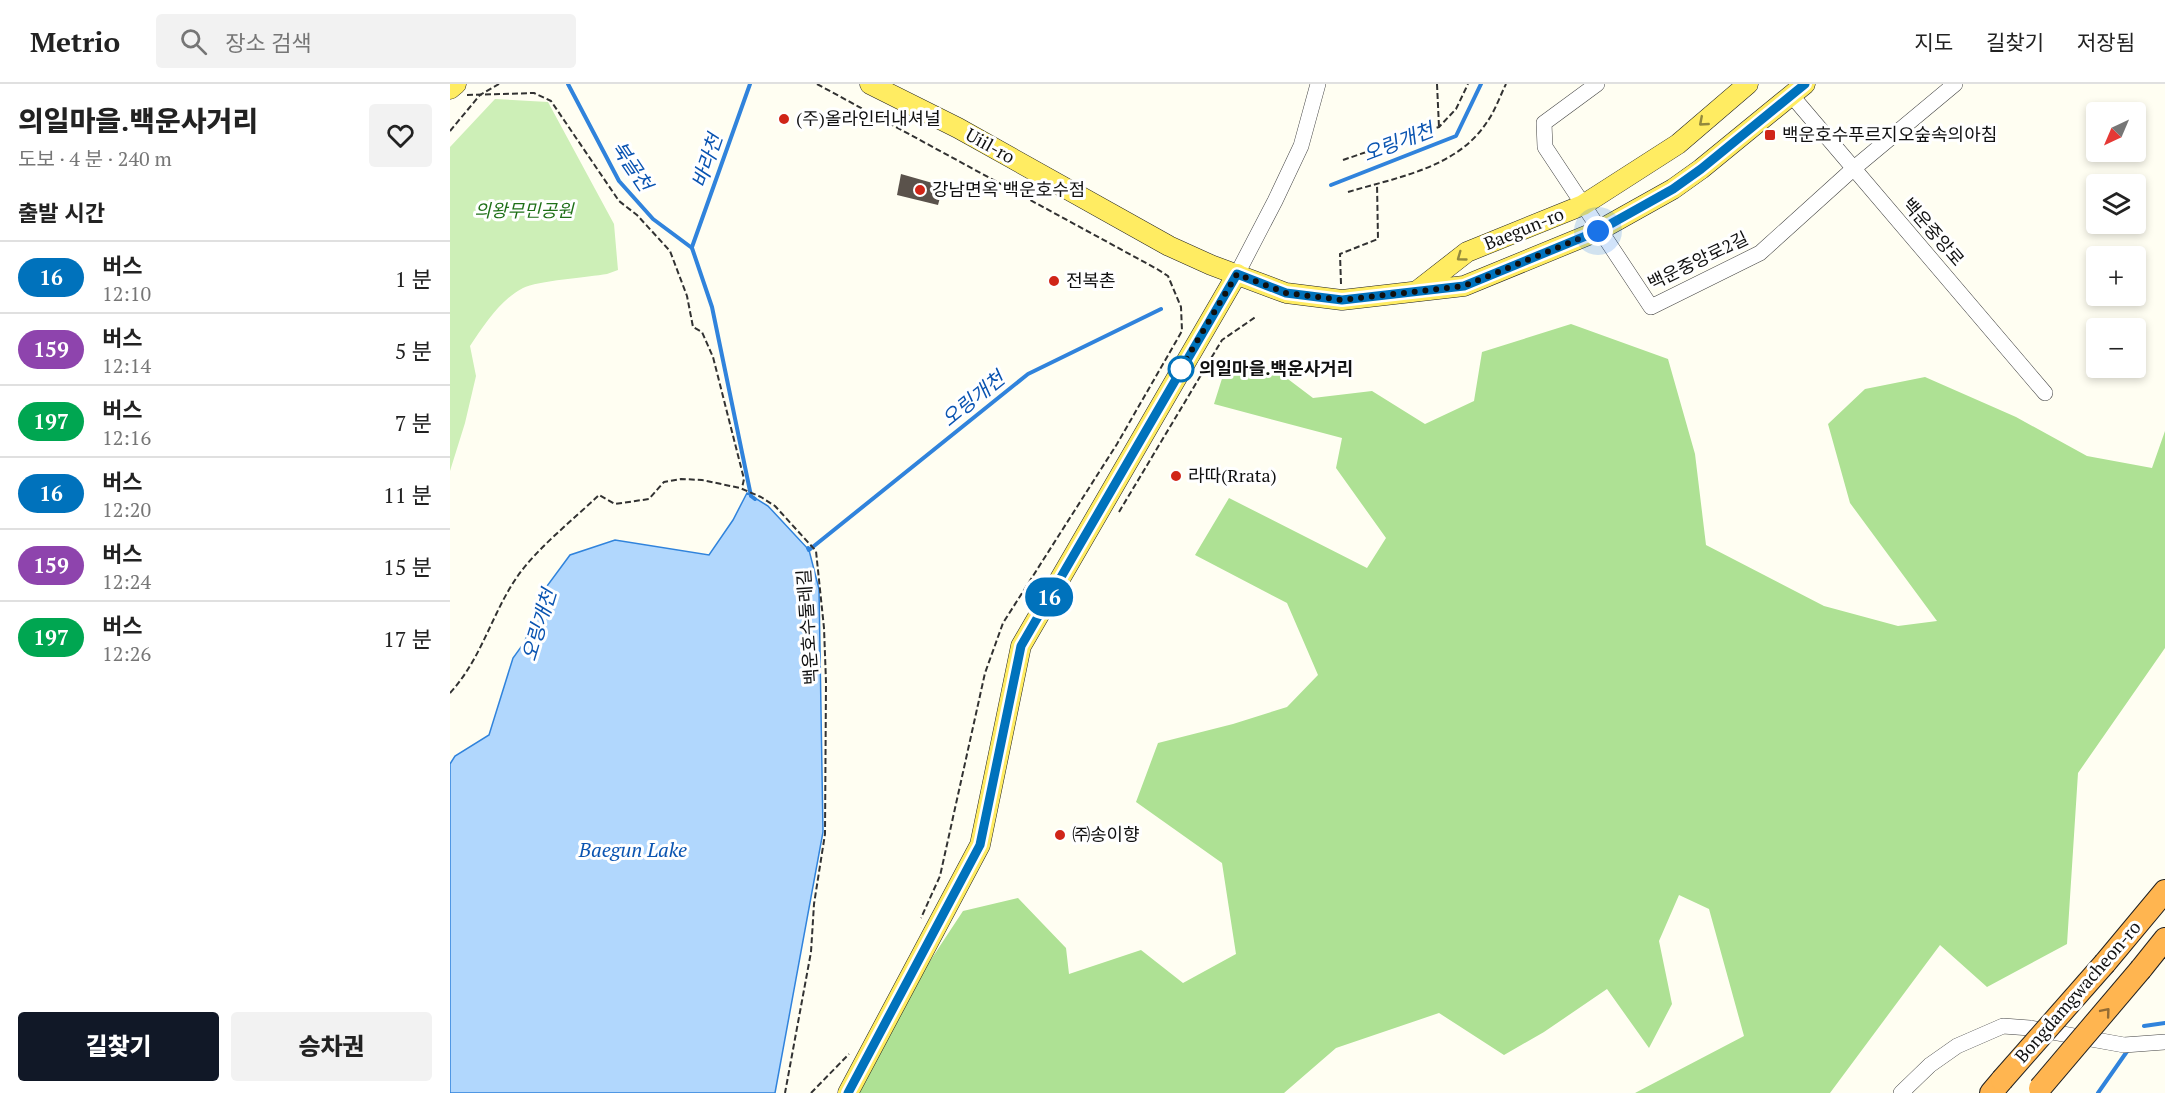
<!DOCTYPE html>
<html lang="ko">
<meta charset="utf-8">
<style>
body{margin:0;font-family:"PT Serif","Noto Sans KR",serif;background:#f2f2f2;color:#222;height:100vh;display:flex;flex-direction:column;font-size:22px;white-space:nowrap}
*{box-sizing:border-box;margin:0}
p{font-size:20px;color:#767676}
.icon{flex:none;width:33px;height:33px;fill:none;stroke:currentColor;stroke-width:2;stroke-linecap:round;stroke-linejoin:round}
.map{position:relative;flex:1;overflow:hidden}
.side{display:flex;flex-direction:column;background:#fff;width:450px}
.side>*{flex:none}
.badge{padding:0 12px;border-radius:20px;font-size:21px;line-height:39px}
.needle{width:39px;rotate:224deg}
.tools{position:absolute;left:1636px;top:18px;display:grid;gap:12px}
.tools a{display:grid;place-items:center;width:60px;height:60px;border-radius:6px;background:#fff;box-shadow:0 3px 9px #0003;font-size:30px}
.you{position:absolute;width:30px;height:30px;margin:-15px;border:4px solid #fff;border-radius:50%;background:#1a73e8;box-shadow:0 0 0 9px #1a73e833}
.map>.badge{position:absolute;translate:-50% -50%;box-shadow:0 0 0 3px #fff}
h2{padding:0 18px;font-size:22px;line-height:54px}
.round{display:grid;place-items:center;flex:none;width:63px;height:63px;border-radius:6px;background:#f2f2f2}
.summary{display:flex;align-items:center;justify-content:space-between;height:102px;padding:0 18px}
h1{font-size:28px;font-weight:800;line-height:45px}
.cta{display:flex;gap:12px;margin-top:auto;padding:12px 18px}
.cta a{flex:1;height:69px;border-radius:6px;background:#111827;color:#fff;font-size:24px;font-weight:800;line-height:69px;text-align:center}
.cta a+a{background:#f2f2f2;color:#222}
ul{padding:0;list-style:none}
li{display:flex;align-items:center;gap:18px;height:72px;padding:0 18px;border-top:2px solid #e0e0e0}
li div{flex:1}
li b{display:block;font-size:22px}
li em{font-style:normal}
li .badge{min-width:66px;font-weight:700;text-align:center}
header{display:flex;align-items:center;gap:36px;box-sizing:border-box;height:84px;padding:0 30px;background:#fff;border-bottom:2px solid #e0e0e0}
header strong{font-size:28px}
nav{display:flex;gap:33px;margin-inline-start:auto;font-size:21px}
.search{width:420px;height:54px;background:#f2f2f2;display:flex;align-items:center;gap:15px;box-sizing:border-box;padding:0 21px;border-radius:6px;color:#767676;font-size:22px}
main{display:flex;flex:1;min-height:0}
.map>svg:first-child{display:block}
.green{fill:#cdefb7}
.forest{fill:#aee194}
.water{fill:#b1d7fd;stroke:#3083dc;stroke-width:1.5}
.lines{fill:none;stroke-linecap:round;stroke-linejoin:round}
.stream{stroke:#3083dc;stroke-width:4}
.building{fill:#5a524b}
.minor-casing{stroke:#434343;stroke-width:16}
.major-casing{stroke:#212121;stroke-width:21}
.highway-casing{stroke:#212121;stroke-width:24}
.path{stroke:#323232;stroke-width:2;stroke-dasharray:6 3;stroke-linecap:butt}
.minor{stroke:#fff;stroke-width:15}
.major{stroke:#ffec62;stroke-width:20}
.highway{stroke:#ffb550;stroke-width:22}
.highway-bridge-casing{stroke:#212121;stroke-width:24;stroke-linecap:butt}
.highway-bridge{stroke:#ffb550;stroke-width:22}
.oneway{stroke:#93893d}
.oneway2{stroke:#936b33}
.line-casing{stroke:#fff;stroke-width:14}
.line{stroke:#0072bc;stroke-width:9}
.walk{stroke:#101010;stroke-width:6;stroke-dasharray:0 10.8}
.poi-dot{fill:#d02517;stroke:#fff;stroke-width:2}
.stop-dot{fill:#fff;stroke:#0072bc;stroke-width:3}
.labels{text-anchor:middle;stroke-width:6;stroke-linejoin:round;paint-order:stroke}
.poi-label{font-size:18px;fill:#101010;stroke:#fff;text-anchor:start}
.street-label{font-size:18px;fill:#101010;stroke:#fff}
.park-label{font-size:18px;font-style:italic;fill:#1f7018;stroke:#fff}
.stop-label{font-size:18px;font-weight:bold;fill:#101010;stroke:#fff;text-anchor:start}
.water-label{font-size:20px;font-style:italic;fill:#0a54b1;stroke:#fff}
</style>
<header>
<strong>Metrio</strong>
<div class="search"><svg class="icon" aria-label="search" viewBox="0 0 24 24"><circle cx="10" cy="10" r="6"/><path d="M15 15l6 6"/></svg>장소 검색</div>
<nav><a>지도</a><a>길찾기</a><a>저장됨</a></nav>
</header>
<main>
<section class="side">
<div class="summary"><div><h1>의일마을.백운사거리</h1><p>도보 · 4 분 · 240 m</p></div><a class="round"><svg class="icon" aria-label="heart" viewBox="0 0 24 24"><path d="M12 20l-8-8c-3-5 5-10 8-4 3-6 11-1 8 4z"/></svg></a></div>
<h2>출발 시간</h2>
<ul>
<li><span class="badge" style="background:#0072bc;color:#fff">16</span><div><b>버스</b><p>12:10</p></div><em>1 분</em></li>
<li><span class="badge" style="background:#8e44ad;color:#fff">159</span><div><b>버스</b><p>12:14</p></div><em>5 분</em></li>
<li><span class="badge" style="background:#00a651;color:#fff">197</span><div><b>버스</b><p>12:16</p></div><em>7 분</em></li>
<li><span class="badge" style="background:#0072bc;color:#fff">16</span><div><b>버스</b><p>12:20</p></div><em>11 분</em></li>
<li><span class="badge" style="background:#8e44ad;color:#fff">159</span><div><b>버스</b><p>12:24</p></div><em>15 분</em></li>
<li><span class="badge" style="background:#00a651;color:#fff">197</span><div><b>버스</b><p>12:26</p></div><em>17 분</em></li>
</ul>
<div class="cta"><a>길찾기</a><a>승차권</a></div>
</section>
<div class="map">
<svg width="1715" height="1009" viewBox="0 0 1715 1009">
<rect width="100%" height="100%" fill="#fffef2"/>
<!-- green -->
<path class="green" d="M45,15L98,18L164,140L168,186L157,190C139,193 87,197 73,204C50,216 35,240 20,262L26,292L15,339L0,387V63Z"/>
<!-- forest -->
<path class="forest" d="M1121,240L1218,275L1245,370L1256,461L1374,522L1448,542L1487,537L1400,419L1378,340L1415,305L1475,293L1566,333L1637,372L1702,384L1715,347V564L1628,689L1617,860L1537,903L1490,861L1380,1009H1185L1294,952L1259,825L1229,811L1209,857L1222,920L1199,964L1157,905L1094,948L1054,971L989,929L886,964L834,1009H406L447,927L513,827L568,814L616,864L619,890L691,866L733,899L786,870L772,779L686,718L708,659L783,640L837,623L868,591L837,519L745,471L779,414L917,484L936,454L886,384L892,354L764,320L775,285L826,286L863,314L922,307L975,340L1024,317L1032,268Z"/>
<!-- water -->
<path class="water" d="M297,409L318,422L359,466L369,505L373,748L325,1009H0V680L5,672L39,651L63,574L74,559L97,502L120,471L165,456L259,471L283,436Z"/>
<g class="lines">
<!-- stream -->
<g class="stream">
<path d="M118,0L169,97L203,135L242,164"/>
<path d="M881,101L1006,52L1031,0"/>
<path d="M242,163L300,0"/>
<path d="M242,164L262,223L301,412L305,415"/>
<path d="M358,464L359,466L578,290L711,225"/>
<path d="M1694,942L1715,939"/>
<path d="M1648,1009L1678,966"/>
</g>
</g>
<!-- building -->
<path class="building" d="M451,90L493,102L488,121L447,111Z"/>
<g class="lines">
<defs>
<g id="minor">
<path d="M1147,0L1094,39L1095,63L1201,223L1310,169L1403,85L1505,0"/>
<path d="M1342,12L1595,309"/>
<path d="M787,190L825,117L851,62L868,0"/>
<path d="M1451,1009L1480,981L1507,962L1553,942L1580,944L1674,961L1715,958"/>
</g>
<g id="major">
<path d="M420,0L508,44L719,162L761,181L836,209L892,216L1014,202L1148,147L1223,105L1251,85L1355,0"/>
<path d="M0,5L6,0"/>
<path d="M967,207L1017,168L1133,121L1228,60L1298,0"/>
<path d="M398,1009L530,761L571,562L787,190"/>
</g>
<g id="highway">
<path d="M1655,879L1715,807"/>
<path d="M1691,885L1715,855"/>
<path d="M1541,1009L1552,996"/>
</g>
</defs>
<!-- minor casing -->
<use href="#minor" class="minor-casing"/>
<!-- major casing -->
<use href="#major" class="major-casing"/>
<!-- highway casing -->
<use href="#highway" class="highway-casing"/>
<!-- path -->
<g class="path">
<path d="M367,0L707,185L718,192L731,223L732,247L667,360L553,539L535,589L490,792L471,834"/>
<path d="M987,0L989,43"/>
<path d="M17,11L84,9L101,17L169,117L187,131L220,167L237,212L243,243L252,248L263,273L294,395L292,404"/>
<path d="M0,47L30,11L49,0"/>
<path d="M893,76L989,43L1006,25L1018,0"/>
<path d="M898,108C948,93 1007,84 1037,38C1045,27 1050,12 1056,0"/>
<path d="M891,200L890,170L928,155L927,99"/>
<path d="M669,428L772,256L807,232"/>
<path d="M0,609C32,574 41,531 67,493C87,464 123,436 149,411L165,420L199,415L214,398L231,395L252,396L290,404L311,413L325,422L366,467L374,544L376,598L375,750L364,820L361,868L335,1009"/>
<path d="M361,1009L399,970"/>
</g>
<!-- minor -->
<use href="#minor" class="minor"/>
<!-- major -->
<use href="#major" class="major"/>
<!-- highway -->
<use href="#highway" class="highway"/>
<defs>
<g id="highway-bridge">
<path d="M1552,996L1655,879"/>
<path d="M1590,1004L1691,885"/>
</g>
</defs>
<!-- highway-bridge casing -->
<use href="#highway-bridge" class="highway-bridge-casing"/>
<!-- highway-bridge -->
<use href="#highway-bridge" class="highway-bridge"/>
</g>
<!-- one-way arrows -->
<defs><path id="oneway-chevron" d="M-2-3.5L2.5 0L-2 3.5" fill="none" stroke-width="1.6" stroke-linecap="round" stroke-linejoin="round" transform="scale(1.5)"/></defs>
<g class="oneway">
<use href="#oneway-chevron" transform="translate(1253 38) rotate(139)"/>
<use href="#oneway-chevron" transform="translate(1011 173) rotate(144)"/>
</g>
<use class="oneway2" href="#oneway-chevron" transform="translate(1656 928) rotate(-50)"/>
<g class="lines">
<defs>
<path id="line" d="M398,1009L530,761L571,562L787,190L836,209L892,216L1014,202L1148,147L1223,105L1251,85L1355,0"/>
</defs>
<!-- line casing -->
<use href="#line" class="line-casing"/>
<!-- line -->
<use href="#line" class="line"/>
<!-- walk -->
<path class="walk" d="M731,285L728,289L787,190L836,209L892,216L1014,202L1148,147"/>
</g>
<!-- markers -->
<g class="poi-dot">
<circle cx="334" cy="35" r="6"/>
<rect x="1314" y="45" width="12" height="12" rx="3"/>
<circle cx="470" cy="106" r="6"/>
<circle cx="604" cy="197" r="6"/>
<circle cx="726" cy="392" r="6"/>
<circle cx="610" cy="751" r="6"/>
</g>
<circle class="stop-dot" cx="731" cy="285" r="12"/>
<g class="labels">
<!-- poi labels -->
<g class="poi-label">
<text x="346" y="41">(주)올라인터내셔널</text>
<text x="1332" y="57">백운호수푸르지오숲속의아침</text>
<text x="482" y="112">강남면옥 백운호수점</text>
<text x="616" y="203">전복촌</text>
<text x="738" y="398">라따(Rrata)</text>
<text x="622" y="757">㈜송이향</text>
</g>
<!-- street labels -->
<g class="street-label">
<text transform="translate(540 62) rotate(29)" y="6">Uiil-ro</text>
<text transform="translate(1074 145) rotate(-22)" y="6">Baegun-ro</text>
<text transform="translate(1483 148) rotate(49)" y="6">백운중앙로</text>
<text transform="translate(1248 177) rotate(-26)" y="6">백운중앙로2길</text>
<text transform="translate(358 543) rotate(-94)" y="6">백운호수둘레길</text>
<text transform="translate(1628 908) rotate(-49)" y="6">Bongdamgwacheon-ro</text>
</g>
<!-- park labels -->
<g class="park-label">
<text x="74" y="133">의왕무민공원</text>
</g>
<!-- stop labels -->
<g class="stop-label">
<text x="749" y="291">의일마을.백운사거리</text>
</g>
<!-- water labels -->
<g class="water-label">
<text transform="translate(948 58) rotate(-21)" y="7">오링개천</text>
<text transform="translate(257 77) rotate(-71)" y="7">바라천</text>
<text transform="translate(182 82) rotate(56)" y="7">북골천</text>
<text transform="translate(523 315) rotate(-39)" y="7">오링개천</text>
<text transform="translate(89 541) rotate(-73)" y="7">오링개천</text>
<text x="183" y="773">Baegun Lake</text>
</g>
</g>
</svg>
<div class="tools">
<a><svg class="needle" viewBox="-14 -14 28 28"><path d="M0-13l5 13h-10z" fill="#e53935"/><path d="M0 13l5-13h-10z" fill="#767676"/></svg></a>
<a><svg class="icon" aria-label="layers" viewBox="0 0 24 24"><path d="M12 4l9 5-9 5-9-5zM3 14l9 5 9-5"/></svg></a>
<a>+</a>
<a>−</a>
</div>
<div class="you" style="left:1148px;top:147px"></div>
<b class="badge" style="left:599px;top:513px;background:#0072bc;color:#fff">16</b>
</div>
</main>
